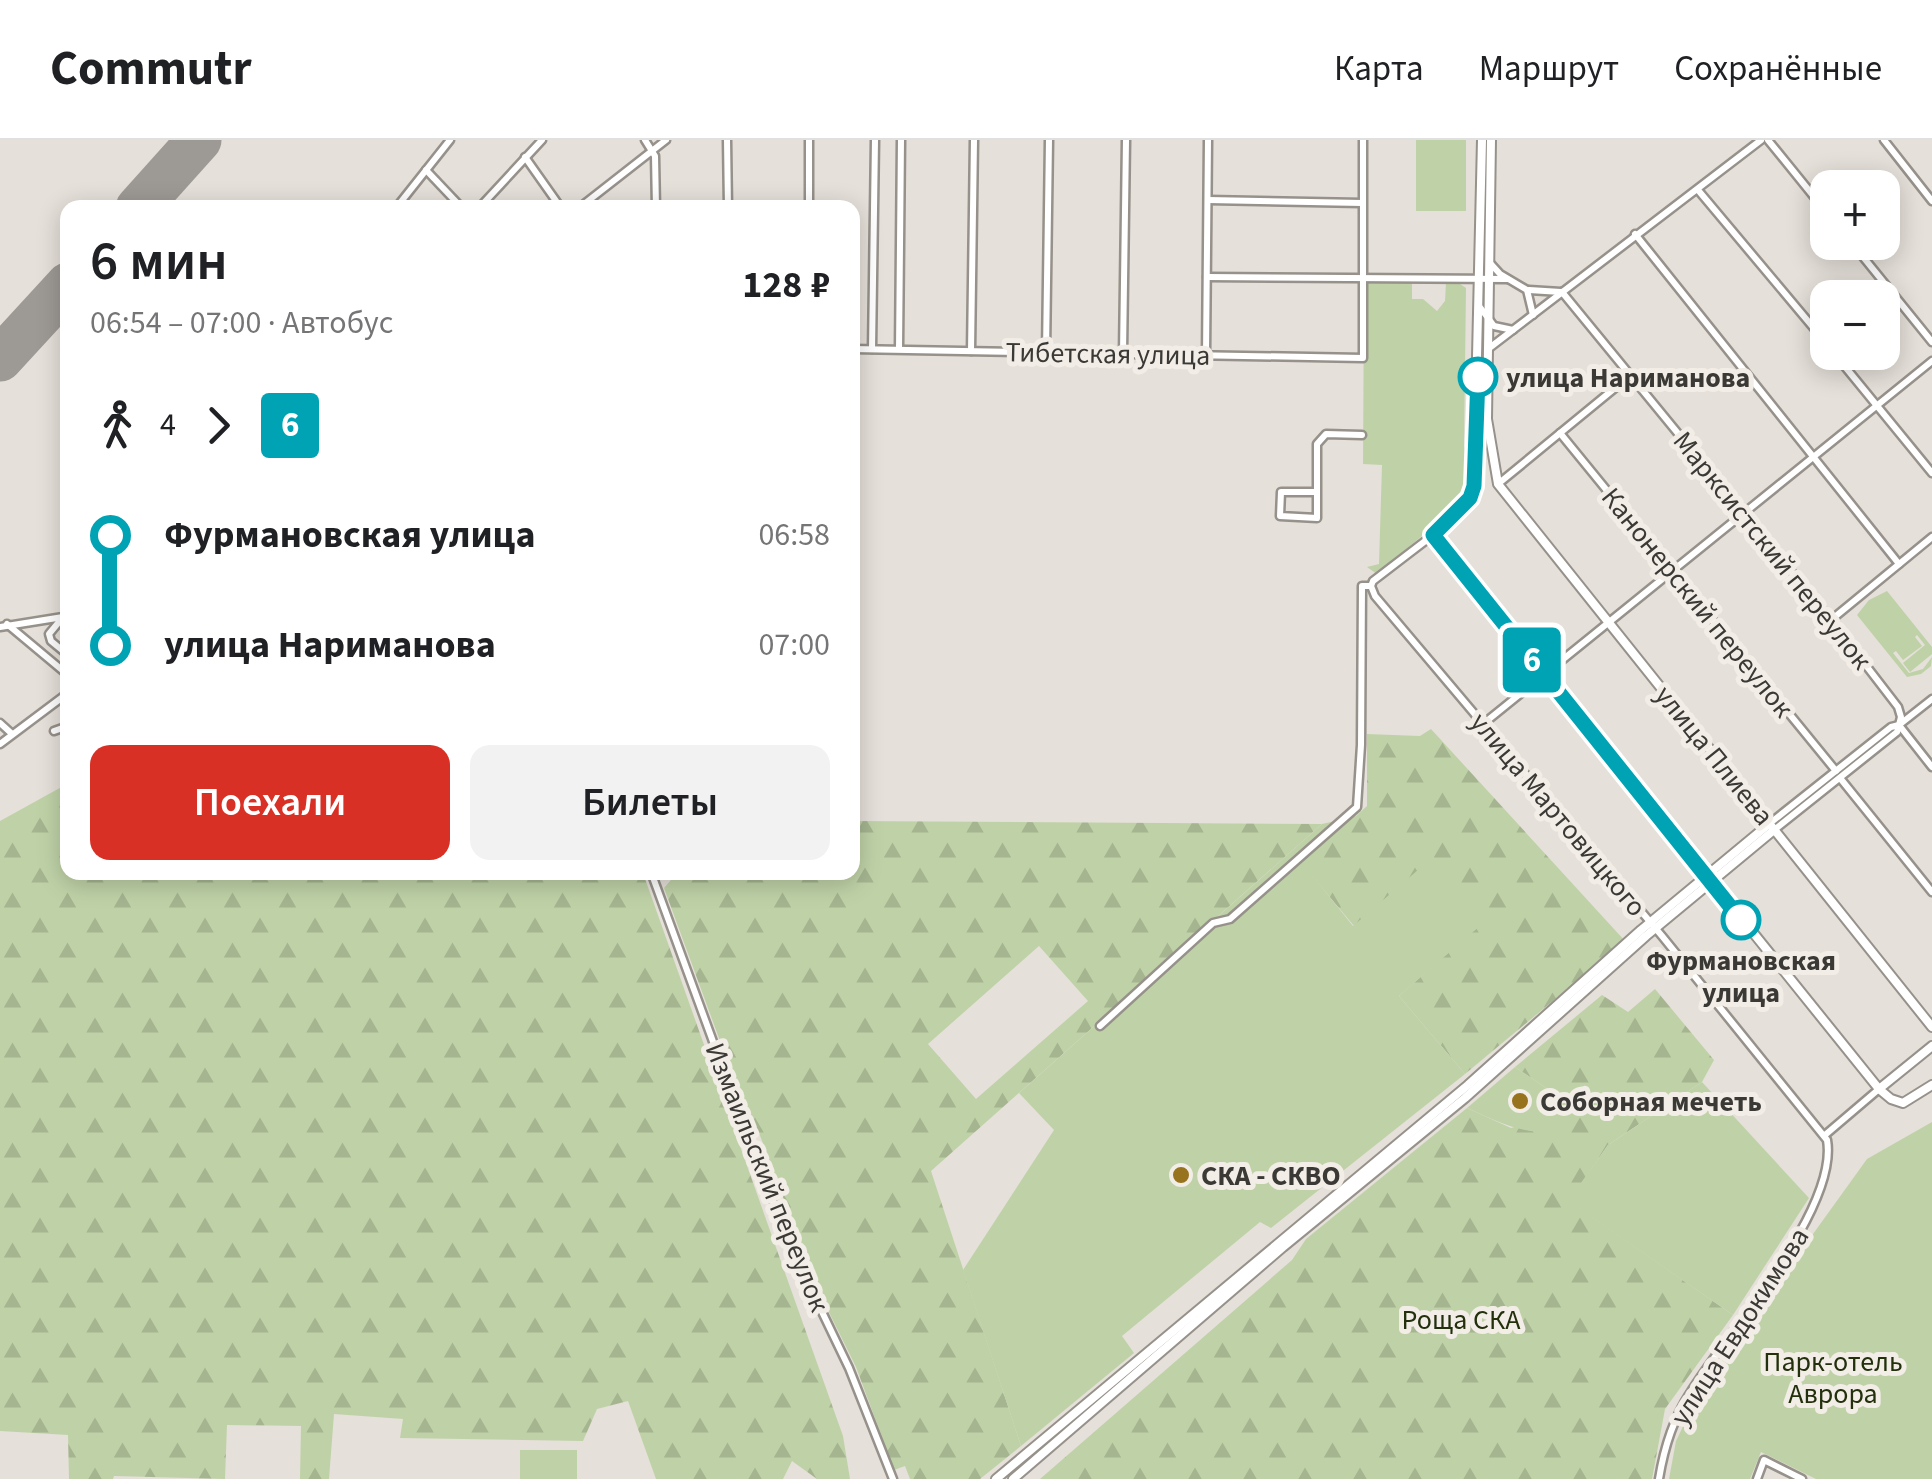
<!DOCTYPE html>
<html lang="ru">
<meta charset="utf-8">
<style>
body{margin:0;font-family:"Source Sans 3",sans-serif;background:#f2f2f2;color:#202124;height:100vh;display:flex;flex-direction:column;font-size:38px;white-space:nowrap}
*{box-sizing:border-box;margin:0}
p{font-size:32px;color:#757577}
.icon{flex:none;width:55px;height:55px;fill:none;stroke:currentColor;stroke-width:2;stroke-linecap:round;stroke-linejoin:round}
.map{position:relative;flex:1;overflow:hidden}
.side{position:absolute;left:60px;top:60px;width:800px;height:680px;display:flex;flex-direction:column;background:#fff;border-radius:20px;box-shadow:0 5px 25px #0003}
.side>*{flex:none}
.badge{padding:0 20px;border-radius:8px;font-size:35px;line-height:65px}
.buttons{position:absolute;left:1810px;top:30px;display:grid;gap:20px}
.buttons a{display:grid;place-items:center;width:90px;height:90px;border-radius:20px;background:#fff;box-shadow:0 5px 25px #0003;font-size:50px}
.map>.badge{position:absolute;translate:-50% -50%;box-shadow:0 0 0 5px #fff}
.legs{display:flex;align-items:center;gap:15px;height:110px;padding:0 30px;font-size:32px}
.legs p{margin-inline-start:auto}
.overview{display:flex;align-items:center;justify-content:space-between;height:170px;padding:0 30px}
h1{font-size:55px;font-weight:600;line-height:75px}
.cta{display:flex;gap:20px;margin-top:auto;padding:20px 30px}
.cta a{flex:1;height:115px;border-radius:20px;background:#d93025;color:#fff;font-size:40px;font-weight:600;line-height:115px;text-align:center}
.cta a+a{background:#f2f2f2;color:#202124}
ul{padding:0 30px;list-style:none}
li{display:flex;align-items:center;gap:35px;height:110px;font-size:38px}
li i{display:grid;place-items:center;width:15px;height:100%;margin:0 12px;background:currentColor}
li i::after{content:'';width:25px;height:25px;margin:-12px;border:8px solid;border-radius:50%;background:#fff}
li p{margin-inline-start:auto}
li:first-child i{background:linear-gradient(#0000 50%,currentColor 0)}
li:last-child i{background:linear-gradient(currentColor 50%,#0000 0)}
header{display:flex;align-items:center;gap:60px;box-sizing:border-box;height:140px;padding:0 50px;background:#fff;border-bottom:2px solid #e0e0e0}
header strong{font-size:48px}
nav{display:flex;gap:55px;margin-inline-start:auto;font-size:35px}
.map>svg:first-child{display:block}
.forest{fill:url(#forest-firs);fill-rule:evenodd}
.green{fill:#bfd2a7}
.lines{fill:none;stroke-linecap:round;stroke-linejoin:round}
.runway{stroke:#9d9994;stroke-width:45}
.minor-casing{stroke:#96918a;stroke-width:11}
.major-casing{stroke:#96918a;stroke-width:12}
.minor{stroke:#fff;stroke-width:6}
.major{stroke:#fff;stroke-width:8}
.line-1-casing{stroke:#fff;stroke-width:22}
.line-1{stroke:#00a3b4;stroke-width:15}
.stop-1-dot{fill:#fff;stroke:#00a3b4;stroke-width:5}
.poi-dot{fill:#96731c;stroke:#f2ede6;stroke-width:4}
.labels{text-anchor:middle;stroke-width:10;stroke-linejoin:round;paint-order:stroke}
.street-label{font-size:28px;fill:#3b3936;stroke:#f2ede6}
.stop-label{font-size:28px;font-weight:bold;fill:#3b3936;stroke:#f2ede6;text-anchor:start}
.poi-label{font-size:28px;font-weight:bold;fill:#3b3936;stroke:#f2ede6;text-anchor:start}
.park-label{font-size:28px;fill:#22300c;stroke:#f2ede6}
</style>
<header>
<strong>Commutr</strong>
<nav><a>Карта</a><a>Маршрут</a><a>Сохранённые</a></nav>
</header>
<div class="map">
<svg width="1932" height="1339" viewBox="0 0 1932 1339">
<defs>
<pattern id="forest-firs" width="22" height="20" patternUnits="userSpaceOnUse" patternTransform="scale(2.5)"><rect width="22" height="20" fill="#bfd2a7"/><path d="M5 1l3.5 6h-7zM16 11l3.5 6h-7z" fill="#a5b590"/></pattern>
</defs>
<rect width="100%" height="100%" fill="#e5e0d9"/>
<!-- forest -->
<g class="forest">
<path d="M1431,589L1625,801L1465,934L1399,856L1487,778L1354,786L1303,725L1367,666V594L1420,596Z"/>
<path d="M67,644L68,732L643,733L843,1296L850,1339H817L792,1321L783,1339H656L628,1261L597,1269L583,1301L400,1298L403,1279L334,1274L329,1339H300L301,1286L227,1285L225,1339L114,1336L113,1339H69L68,1295L0,1291V681Z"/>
<path d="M853,681L1322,684L931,1031L1021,1306L980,1339H910L905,1326L894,1330L856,1227L817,1148L759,993L753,991L664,748L677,733L852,732ZM1039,806L1088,861L976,959L928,904Z"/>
<path d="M1655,849L1714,920L1702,942L1608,1005L1569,1061L1733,1175L1665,1269L1652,1339H1040L1292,1120L1306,1099L1467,968L1511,988L1577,969L1515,927L1602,855L1628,872Z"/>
</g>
<!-- green -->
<g class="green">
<rect x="1416" y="0" width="50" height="71"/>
<path d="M1367,142L1412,143V159H1423L1437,171L1445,161L1446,142H1457L1466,148L1464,305L1472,343L1465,357L1450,372L1377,434L1367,427L1379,424L1382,325L1363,324L1364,146Z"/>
<path d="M1887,451L1932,507V514L1910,532L1903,523L1925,505L1917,495L1915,497L1922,506L1903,520L1896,511L1893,513L1909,533L1923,529L1932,517L1931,526L1921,534L1907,537L1857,475L1869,460Z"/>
<path d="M1357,676L1304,725L1353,786L1433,717L1488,779L1399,856L1465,934L1271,1088L1260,1082L1122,1196L1134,1213L1021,1306L963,1130L1054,990L1019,953L1322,684Z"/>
<path d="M1515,927L1577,969L1561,992C1524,995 1500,983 1467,968Z"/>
<path d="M1702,942L1809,1058L1733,1175L1568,1061L1608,1005Z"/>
<path d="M1932,982V1339H1816L1761,1312L1750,1339H1669L1676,1301L1700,1251L1867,1019Z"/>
<rect x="520" y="1310" width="57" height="29"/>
</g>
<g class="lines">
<!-- runway -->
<g class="runway">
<path d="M138,68L199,0"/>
<path d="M0,219L68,145"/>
</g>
<defs>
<g id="minor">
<path d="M645,0L655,16L656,68"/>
<path d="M727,0L728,68"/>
<path d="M1768,0L1828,74"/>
<path d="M1884,0L1932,61"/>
<path d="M525,17L561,68"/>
<path d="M426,30L462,68"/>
<path d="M1698,50L1828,205"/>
<path d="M1208,60L1362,63"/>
<path d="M396,68L450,0"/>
<path d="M479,68L542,0"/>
<path d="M579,68L666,0"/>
<path d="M809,68V0"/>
<path d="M1635,94L1899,424"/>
<path d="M1851,102L1932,202"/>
<path d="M1490,123L1500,134L1527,150L1533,175"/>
<path d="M1207,137L1507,139"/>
<path d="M1529,150L1561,152"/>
<path d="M1562,152L1831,480L1898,567L1901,577L1899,585L1932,627"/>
<path d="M1479,166L1494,186L1513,190"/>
<path d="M852,209L1363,218V0"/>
<path d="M872,209L875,0"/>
<path d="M899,209L901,0"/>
<path d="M1488,209L1761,0"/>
<path d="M971,211L974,0"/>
<path d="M1046,212L1049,0"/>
<path d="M1833,212L1932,333"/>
<path d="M1123,213L1126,0"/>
<path d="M1206,215L1208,0"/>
<path d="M1560,293L1836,631"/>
<path d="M1498,344L1632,234"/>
<path d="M1317,352H1281L1280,376L1317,378V304L1326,294L1362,295"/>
<path d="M1371,446L1375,456L1662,796L1827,1000C1839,1069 1726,1194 1690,1253C1673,1279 1664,1308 1659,1339"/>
<path d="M68,471L49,494L51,501L68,515"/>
<path d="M1831,480L1932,397"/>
<path d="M7,484L68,535"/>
<path d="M0,487L63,477"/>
<path d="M0,583L11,593"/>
<path d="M1483,584L1932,221"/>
<path d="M54,591L68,586"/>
<path d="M0,604L68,553"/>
<path d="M1840,638L1932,752"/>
<path d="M1769,684L1891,587L1899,585L1932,559"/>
<path d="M1774,690L1897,592L1899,586"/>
<path d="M651,732L749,1000L804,1141L812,1151L849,1228L893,1339"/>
<path d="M1100,886L1213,783L1230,779L1357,667L1361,605L1362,446H1371L1373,441L1433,395"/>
<path d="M1825,995L1879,949"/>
<path d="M1757,1339L1764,1320L1802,1339"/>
</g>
<g id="major">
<path d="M1482,0L1474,346L1470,358L1433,395L1879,949L1891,959L1903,963L1932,945"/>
<path d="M1491,0L1487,279L1498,344L1932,887"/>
<path d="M1879,949L1932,906"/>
<path d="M996,1339L1468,945L1641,790L1769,684"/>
<path d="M1013,1339L1283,1107L1465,958L1646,796L1774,690"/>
</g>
</defs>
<!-- minor casing -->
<use href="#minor" class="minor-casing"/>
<!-- major casing -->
<use href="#major" class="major-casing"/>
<!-- minor -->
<use href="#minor" class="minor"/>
<!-- major -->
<use href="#major" class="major"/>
</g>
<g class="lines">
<defs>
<path id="line-1" d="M1478,237L1474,346L1470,358L1433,395L1741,780"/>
</defs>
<!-- line-1 casing -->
<use href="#line-1" class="line-1-casing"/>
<!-- line-1 -->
<use href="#line-1" class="line-1"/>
</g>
<!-- markers -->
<g class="stop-1-dot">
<circle cx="1478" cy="237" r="18"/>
<circle cx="1741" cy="780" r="18"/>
</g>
<g class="poi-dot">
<circle cx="1520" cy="961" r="10"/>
<circle cx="1181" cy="1035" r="10"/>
</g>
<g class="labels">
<!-- street labels -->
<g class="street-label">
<text transform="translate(1108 213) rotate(1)" y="10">Тибетская улица</text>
<text transform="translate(1773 410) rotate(51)" y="10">Марксистский переулок</text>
<text transform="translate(1698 462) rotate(51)" y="10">Канонерский переулок</text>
<text transform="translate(1715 615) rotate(51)" y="10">улица Плиева</text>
<text transform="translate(1559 674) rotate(50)" y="10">улица Мартовицкого</text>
<text transform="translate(768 1037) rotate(68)" y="10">Измаильский переулок</text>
<text transform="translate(1739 1186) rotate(-57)" y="10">улица Евдокимова</text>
</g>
<!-- stop labels -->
<g class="stop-label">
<text x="1506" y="247">улица Нариманова</text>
<text x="1741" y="830" text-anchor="middle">Фурмановская<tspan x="1741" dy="32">улица</tspan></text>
</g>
<!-- poi labels -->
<g class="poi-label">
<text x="1540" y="971">Соборная мечеть</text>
<text x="1201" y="1045">СКА - СКВО</text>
</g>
<!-- park labels -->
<g class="park-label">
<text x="1461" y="1189">Роща СКА</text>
<text x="1833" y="1231">Парк-отель<tspan x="1833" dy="32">Аврора</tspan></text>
</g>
</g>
</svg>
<div class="buttons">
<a>+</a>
<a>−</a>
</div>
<b class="badge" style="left:1532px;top:520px;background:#00a3b4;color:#fff">6</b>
<section class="side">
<div class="overview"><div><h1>6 мин</h1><p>06:54 – 07:00 · Автобус</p></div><b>128 ₽</b></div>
<div class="legs"><svg class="icon" aria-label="walk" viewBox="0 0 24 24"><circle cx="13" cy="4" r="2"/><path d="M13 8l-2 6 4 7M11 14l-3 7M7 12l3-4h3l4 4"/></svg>4<svg class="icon" aria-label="forward" viewBox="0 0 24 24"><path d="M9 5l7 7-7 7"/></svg><b class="badge" style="background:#00a3b4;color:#fff">6</b></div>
<ul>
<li><i style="color:#00a3b4"></i><b>Фурмановская улица</b><p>06:58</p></li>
<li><i style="color:#00a3b4"></i><b>улица Нариманова</b><p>07:00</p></li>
</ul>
<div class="cta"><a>Поехали</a><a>Билеты</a></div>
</section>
</div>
